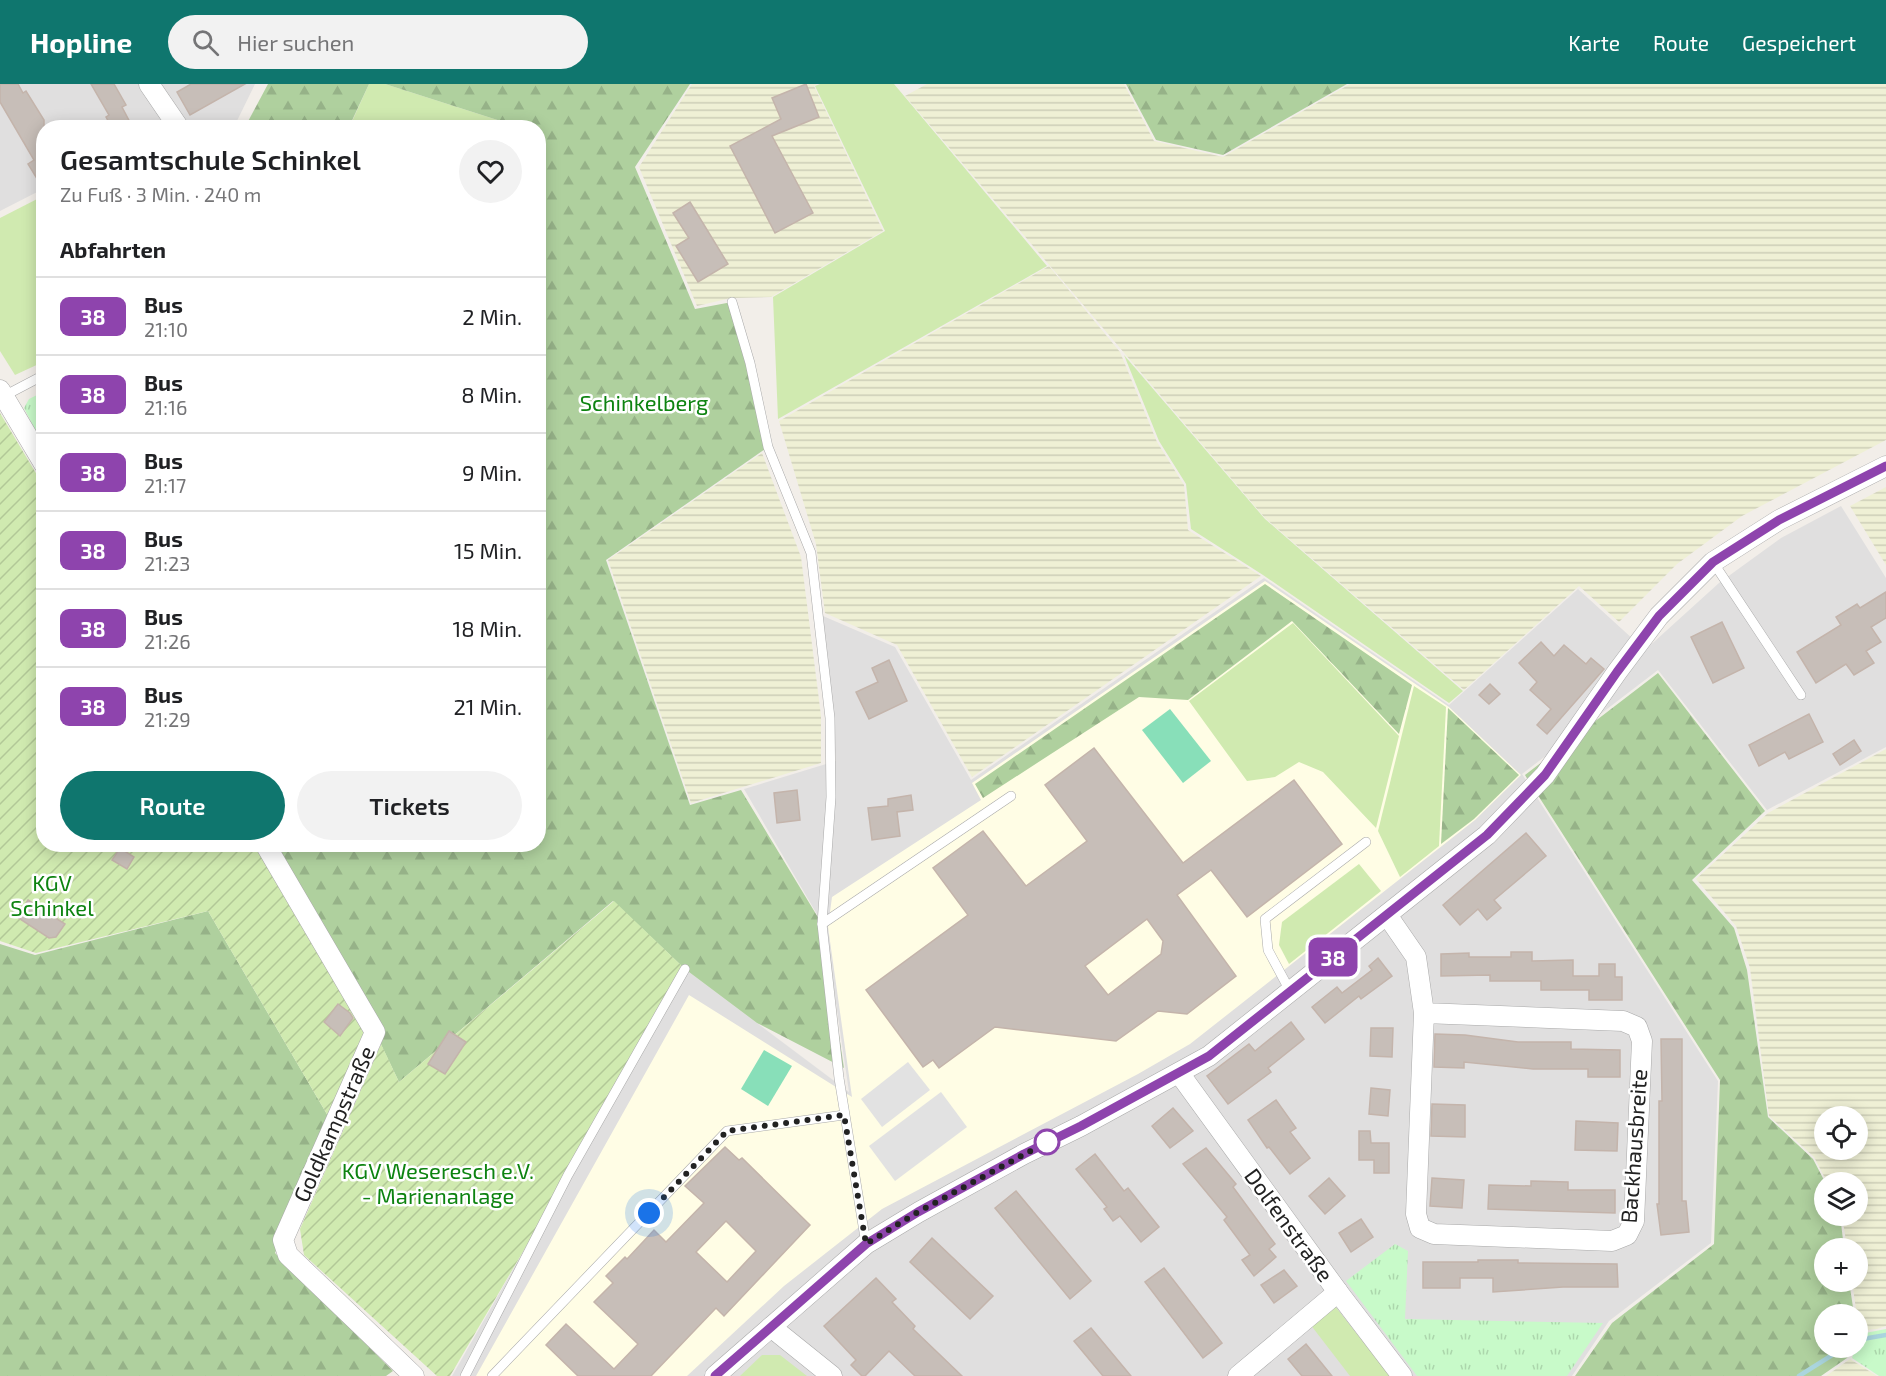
<!DOCTYPE html>
<html lang="de">
<meta charset="utf-8">
<style>
body{margin:0;font-family:"Exo 2",sans-serif;background:#f2f2f2;color:#202124;height:100vh;display:flex;flex-direction:column;font-size:22px;white-space:nowrap}
*{box-sizing:border-box;margin:0}
p{font-size:20px;color:#757577}
.icon{flex:none;width:33px;height:33px;fill:none;stroke:currentColor;stroke-width:2;stroke-linecap:round;stroke-linejoin:round}
.map{position:relative;flex:1;overflow:hidden}
.side{position:absolute;left:36px;top:36px;width:510px;height:732px;display:flex;flex-direction:column;background:#fff;border-radius:24px;box-shadow:0 3px 15px #0003}
.side>*{flex:none}
.badge{padding:0 12px;border-radius:9px;font-size:21px;line-height:39px}
.buttons{position:absolute;left:1814px;top:1022px;display:grid;gap:12px}
.buttons a{display:grid;place-items:center;width:54px;height:54px;border-radius:50%;background:#fff;box-shadow:0 3px 15px #0003;font-size:30px}
.you{position:absolute;width:30px;height:30px;margin:-15px;border:4px solid #fff;border-radius:50%;background:#1a73e8;box-shadow:0 0 0 9px #1a73e833}
.map>.badge{position:absolute;translate:-50% -50%;box-shadow:0 0 0 3px #fff}
h2{padding:0 24px;font-size:22px;line-height:54px}
.round{display:grid;place-items:center;flex:none;width:63px;height:63px;border-radius:32px;background:#f2f2f2}
.headline{display:flex;align-items:center;justify-content:space-between;height:102px;padding:0 24px}
h1{font-size:28px;font-weight:600;line-height:45px}
.button{display:flex;gap:12px;margin-top:auto;padding:12px 24px}
.button a{flex:1;height:69px;border-radius:36px;background:#0f766e;color:#fff;font-size:24px;font-weight:600;line-height:69px;text-align:center}
.button a+a{background:#f2f2f2;color:#202124}
ul{padding:0;list-style:none}
li{display:flex;align-items:center;gap:18px;height:78px;padding:0 24px;border-top:2px solid #e0e0e0}
li div{flex:1}
li b{display:block;font-size:22px}
li em{font-style:normal}
li .badge{min-width:66px;font-weight:700;text-align:center}
header{display:flex;align-items:center;gap:36px;box-sizing:border-box;height:84px;padding:0 30px;background:#0f766e;color:#fff}
header strong{font-size:28px}
nav{display:flex;gap:33px;margin-inline-start:auto;font-size:21px}
.search{width:420px;height:54px;background:#f2f2f2;display:flex;align-items:center;gap:15px;box-sizing:border-box;padding:0 21px;border-radius:33px;color:#757577;font-size:22px}
.map>svg:first-child{display:block}
.residential{fill:#e0dfdf}
.education{fill:#fffde5}
.farmland{fill:url(#farmland-rules);fill-rule:evenodd}
.grass{fill:#d0eab0}
.forest{fill:url(#forest-firs)}
.park{fill:url(#park-tufts)}
.garden{fill:url(#garden-furrows)}
.pitch{fill:#88dfb9}
.parking{fill:#e2e2e2}
.lines{fill:none;stroke-linecap:round;stroke-linejoin:round}
.stream{stroke:#aad5de;stroke-width:4.5}
.building{fill:#c7beb8;stroke:#c4b4ab;stroke-width:1.5;fill-rule:evenodd}
.service-casing{stroke:#a9a9a9;stroke-width:10}
.minor-casing{stroke:#a9a9a9;stroke-width:21}
.service{stroke:#fff;stroke-width:9}
.minor{stroke:#fff;stroke-width:20}
.line-casing{stroke:#fff;stroke-width:14}
.line{stroke:#8e44ad;stroke-width:9}
.walk{stroke:#222;stroke-width:6;stroke-dasharray:0 10.8}
.stop-dot{fill:#fff;stroke:#8e44ad;stroke-width:3}
.labels{text-anchor:middle;stroke-width:5;stroke-linejoin:round;paint-order:stroke}
.park-label{font-size:22px;fill:#0d8310;stroke:#fff}
.street-label{font-size:22px;fill:#222;stroke:#fff}
</style>
<header>
<strong>Hopline</strong>
<div class="search"><svg class="icon" aria-label="search" viewBox="0 0 24 24"><circle cx="10" cy="10" r="6"/><path d="M15 15l6 6"/></svg>Hier suchen</div>
<nav><a>Karte</a><a>Route</a><a>Gespeichert</a></nav>
</header>
<div class="map">
<svg width="1886" height="1292" viewBox="0 0 1886 1292">
<defs>
<pattern id="farmland-rules" width="6" height="5" patternUnits="userSpaceOnUse" patternTransform="scale(1.5)"><rect width="6" height="5" fill="#eff0d5"/><path d="M0 2.5h6" fill="none" stroke="#cdceb7"/></pattern>
<pattern id="forest-firs" width="22" height="20" patternUnits="userSpaceOnUse" patternTransform="scale(1.5)"><rect width="22" height="20" fill="#afd09e"/><path d="M5 1l3.5 6h-7zM16 11l3.5 6h-7z" fill="#96b288"/></pattern>
<pattern id="park-tufts" width="24" height="20" patternUnits="userSpaceOnUse" patternTransform="scale(1.5)"><rect width="24" height="20" fill="#c8fac9"/><path d="M3 7l-1-3M5 7V3M7 7l1-3M15 17l-1-3M17 17v-4M19 17l1-3" fill="none" stroke="#acd6ac"/></pattern>
<pattern id="garden-furrows" width="10" height="10" patternUnits="userSpaceOnUse" patternTransform="scale(1.5)"><rect width="10" height="10" fill="#d0eab0"/><path d="M-1 1l2-2M0 10L10 0M9 11l2-2" fill="none" stroke="#b2c897"/></pattern>
</defs>
<rect width="100%" height="100%" fill="#f2eee9"/>
<!-- residential -->
<g class="residential">
<path d="M0,0H255L234,43L44,44L43,105L0,127Z"/>
<path d="M1841,422L1886,494V663L1767,726L1658,586L1522,690L1718,997L1711,1159L1609,1237L1572,1292H452L685,885L849,1008L825,844L744,705L836,677L823,532L895,563L971,696L1264,494L1449,621L1578,505L1645,566L1719,499L1781,454Z"/>
</g>
<!-- education -->
<path class="education" d="M1265,497L1449,623L1521,691L1475,736L1190,960L1138,990L882,1125L784,1202L687,1292H476L689,911L852,1013L828,843L832,813L981,716L972,699Z"/>
<!-- farmland -->
<g class="farmland">
<path d="M692,0H817L814,2L883,147L771,213L731,214L697,222L639,83Z"/>
<path d="M927,0H1124L1154,57L1223,73L1350,0H1886V356L1742,432L1677,480L1619,538L1579,502L1464,606L1265,434L905,12Z"/>
<path d="M1049,182L1120,268L1157,358L1184,401L1188,446L1261,492L972,693L897,561L825,529L816,460L779,337Z"/>
<path d="M762,369L801,473L821,632V679L691,719L608,476Z"/>
<path d="M1886,403V481L1850,422Z"/>
<path d="M1886,665V1242L1877,1245L1865,1246L1858,1239L1852,1197H1857V1164H1847L1842,1131H1857V1098H1827L1814,1073L1769,1032L1750,884L1736,842L1696,795L1768,729ZM1824,1032H1857V1065H1824Z"/>
<path d="M1850,1275L1877,1292H1826Z"/>
</g>
<!-- grass -->
<g class="grass">
<path d="M369,0H385L519,43L349,44Z"/>
<path d="M820,0H894L1047,182L778,335L773,213L885,147L815,2Z"/>
<path d="M43,112V278L15,291L0,267V134Z"/>
<path d="M1124,271L1265,435L1463,607L1449,619L1263,491L1191,445L1186,400L1159,357Z"/>
<path d="M1293,539L1399,652L1376,744L1323,688L1299,678L1275,693L1247,697L1189,617Z"/>
<path d="M1414,602L1446,623L1439,762L1400,793L1378,747Z"/>
<path d="M1359,780L1381,807L1289,880L1279,861L1282,838Z"/>
<path d="M1335,1222L1390,1292H1350L1310,1240Z"/>
<path d="M762,1271H780L807,1292H740Z"/>
</g>
<!-- forest -->
<g class="forest">
<path d="M268,0H369L349,43H245Z"/>
<path d="M385,0H690L635,83L695,225L732,218L768,363L606,476L690,721L741,706L822,840L844,984L757,939L685,885L613,817L399,998L375,948L268,761L538,760V44L519,43Z"/>
<path d="M1126,0H1347L1223,71L1156,56Z"/>
<path d="M1265,500L1412,601L1399,650L1292,537L1188,616L1139,613L983,714L975,700Z"/>
<path d="M1658,589L1765,727L1692,796L1734,844L1747,886L1768,1033L1813,1075L1825,1098L1824,1131H1840L1844,1164H1824V1197H1849L1854,1230H1824V1263H1852L1847,1274L1821,1292H1575L1612,1239L1714,1160L1720,996L1525,691Z"/>
<path d="M1448,624L1519,691L1474,735L1441,760Z"/>
<path d="M208,827L328,1032L275,1169L393,1287L386,1292H0V860L35,871Z"/>
</g>
<!-- park -->
<g class="park">
<path d="M43,308V361L24,324L29,315Z"/>
<path d="M1395,1160L1408,1167L1405,1235L1603,1239L1567,1292H1417L1346,1197Z"/>
<path d="M1886,1245V1292H1879L1852,1274L1860,1250Z"/>
</g>
<!-- garden -->
<g class="garden">
<path d="M0,329L43,401L44,760L257,761L367,947L328,1032L208,827L36,869L0,857Z"/>
<path d="M614,817L685,885L568,1091L450,1292H437L304,1171L300,1145L381,960L399,998Z"/>
</g>
<!-- pitch -->
<g class="pitch">
<path d="M1170,625L1211,677L1183,699L1142,646Z"/>
<path d="M764,966L792,982L768,1022L741,1005Z"/>
</g>
<!-- parking -->
<g class="parking">
<path d="M908,978L930,1006L882,1043L861,1015Z"/>
<path d="M941,1008L967,1043L895,1097L869,1062Z"/>
</g>
<g class="lines">
<!-- stream -->
<g class="stream">
<path d="M1857,1256L1886,1251"/>
<path d="M1799,1292L1845,1263"/>
</g>
</g>
<!-- building -->
<g class="building">
<path d="M0,0H18L23,9L26,7L44,36V106L28,80L34,76L0,18Z"/>
<path d="M91,0H114L126,21L122,23L133,44H112L106,33L109,31Z"/>
<path d="M191,0H245L190,31L177,8Z"/>
<path d="M806,0L819,33L772,52L813,129L775,149L730,62L781,35L772,14Z"/>
<path d="M690,118L728,180L698,198L676,162L689,154L673,129Z"/>
<path d="M1886,508V534L1871,543L1881,558L1866,567L1874,579L1854,591L1846,580L1816,599L1797,568L1841,541L1836,533L1857,520L1860,524Z"/>
<path d="M1722,538L1744,584L1713,599L1691,553Z"/>
<path d="M1541,558L1554,572L1564,561L1586,580L1591,574L1604,585L1547,650L1537,641L1551,625L1530,606L1537,598L1519,579Z"/>
<path d="M889,576L907,617L869,635L856,608L878,598L872,584Z"/>
<path d="M1490,600L1500,610L1489,620L1479,611Z"/>
<path d="M1809,630L1823,658L1789,675L1785,668L1759,682L1749,661Z"/>
<path d="M1854,656L1861,667L1840,681L1833,670Z"/>
<path d="M1094,664L1183,779L1294,696L1342,760L1247,833L1211,786L1177,811L1236,892L1187,930L1158,927L1116,957L995,943L939,984L933,976L923,983L866,906L968,831L933,784L983,747L1026,802L1087,757L1045,701ZM1147,835L1163,857L1161,870L1108,911L1085,882Z"/>
<path d="M797,706L800,736L777,739L774,709Z"/>
<path d="M911,711L913,726L897,728L900,752L872,756L868,724L888,722V715Z"/>
<path d="M1526,749L1546,772L1494,816L1501,824L1487,836L1478,825L1460,841L1443,821Z"/>
<path d="M120,764L134,773L127,785L112,776Z"/>
<path d="M28,816L65,840L56,853L49,854L17,833Z"/>
<path d="M1511,868H1532V877L1573,876V892H1599V880H1615V893H1622V916H1589V906H1541V897H1490V891L1441,892V870L1469,869V873H1511Z"/>
<path d="M1378,874L1392,892L1361,915L1359,912L1325,939L1312,923L1337,903L1342,909L1372,886L1369,882Z"/>
<path d="M338,920L350,929L353,934L340,952L324,938Z"/>
<path d="M1291,938L1304,955L1268,984L1271,988L1228,1020L1207,992L1249,960L1255,967Z"/>
<path d="M1371,944H1393L1392,973L1370,972Z"/>
<path d="M449,947L466,958L445,990L428,980Z"/>
<path d="M1435,950L1465,951L1518,958H1571V965L1620,966V993H1588V985H1533L1464,978V984L1434,983Z"/>
<path d="M1661,955H1682V1117H1686L1689,1148L1661,1151L1657,1120H1659V1017H1662Z"/>
<path d="M1371,1004L1390,1006L1388,1032L1369,1030Z"/>
<path d="M1276,1016L1296,1044L1290,1048L1310,1074L1290,1090L1269,1063L1267,1064L1248,1036Z"/>
<path d="M1432,1020L1465,1021V1053L1431,1052Z"/>
<path d="M1173,1024L1193,1047L1170,1064L1152,1042Z"/>
<path d="M1576,1037L1618,1039L1617,1067L1575,1066Z"/>
<path d="M1359,1047H1370L1371,1059H1389V1089H1374V1076H1359Z"/>
<path d="M725,1063L739,1076L742,1074L810,1141L724,1232L716,1224L651,1292H578L546,1261L566,1240L614,1285L638,1260L594,1218L613,1199L606,1192L625,1173L627,1175L654,1146L666,1158L704,1119L685,1102ZM726,1137L756,1167L727,1198L696,1168Z"/>
<path d="M1206,1064L1236,1100L1233,1103L1275,1160L1269,1165L1276,1173L1254,1192L1242,1176L1250,1171L1224,1136L1227,1133L1183,1080Z"/>
<path d="M1095,1070L1124,1107L1128,1104L1159,1143L1141,1158L1120,1132L1113,1137L1104,1125L1107,1123L1076,1085Z"/>
<path d="M1329,1094L1345,1112L1325,1130L1309,1112Z"/>
<path d="M1432,1094L1464,1096L1462,1124L1430,1122Z"/>
<path d="M1531,1097L1568,1098V1106H1615V1129L1488,1125L1489,1101L1531,1102Z"/>
<path d="M1016,1107L1091,1197L1070,1215L995,1124Z"/>
<path d="M1361,1135L1373,1153L1351,1168L1339,1149Z"/>
<path d="M932,1154L993,1212L970,1235L910,1178Z"/>
<path d="M1478,1176H1518V1179L1617,1180L1618,1203H1563L1493,1208V1194H1460V1204H1423V1178H1478Z"/>
<path d="M1164,1184L1222,1259L1203,1274L1145,1198Z"/>
<path d="M1284,1186L1297,1202L1274,1219L1261,1201Z"/>
<path d="M876,1194L896,1215L892,1218L915,1242L913,1245L962,1292H915L889,1267L865,1292H862L851,1281L856,1276L824,1242Z"/>
<path d="M1091,1244L1131,1292H1103L1074,1257Z"/>
<path d="M1306,1260L1332,1292H1302L1288,1275Z"/>
</g>
<g class="lines">
<defs>
<g id="service">
<path d="M732,218L750,279L768,363L811,469L830,634L831,713L822,840L839,994L866,1160"/>
<path d="M4,312L44,291"/>
<path d="M1713,478L1801,611"/>
<path d="M822,840L1011,712"/>
<path d="M1290,907L1268,866L1265,835L1366,758"/>
<path d="M465,1292L568,1091L685,885"/>
<path d="M492,1292L727,1047L844,1031"/>
</g>
<g id="minor">
<path d="M149,0L179,44"/>
<path d="M0,306L44,380"/>
<path d="M265,760L375,948L283,1156L288,1171L414,1292"/>
<path d="M1387,831L1416,873L1424,929L1416,1130L1420,1144L1434,1150L1612,1157L1627,1151L1634,1137L1642,957L1637,943L1623,937L1424,929"/>
<path d="M1179,989L1338,1208L1402,1292"/>
<path d="M771,1243L832,1292"/>
<path d="M715,1292L866,1160L919,1128L1024,1070L1081,1042L1209,972L1487,751L1545,691L1617,588L1659,532L1713,478L1779,436L1886,382"/>
<path d="M1238,1292L1338,1208"/>
</g>
</defs>
<!-- service casing -->
<use href="#service" class="service-casing"/>
<!-- minor casing -->
<use href="#minor" class="minor-casing"/>
<!-- service -->
<use href="#service" class="service"/>
<!-- minor -->
<use href="#minor" class="minor"/>
</g>
<g class="lines">
<defs>
<path id="line" d="M715,1292L866,1160L918,1128L1024,1070L1081,1042L1209,972L1487,751L1545,691L1617,588L1659,532L1713,478L1779,436L1886,382"/>
</defs>
<!-- line casing -->
<use href="#line" class="line-casing"/>
<!-- line -->
<use href="#line" class="line"/>
<!-- walk -->
<path class="walk" d="M649,1129L727,1047L844,1031L866,1160L918,1128L1047,1058"/>
</g>
<!-- markers -->
<circle class="stop-dot" cx="1047" cy="1058" r="12"/>
<g class="labels">
<!-- park labels -->
<g class="park-label">
<text x="644" y="327">Schinkelberg</text>
<text x="52" y="807">KGV<tspan x="52" dy="25">Schinkel</tspan></text>
<text x="438" y="1095">KGV Weseresch e.V.<tspan x="438" dy="25">- Marienanlage</tspan></text>
</g>
<!-- street labels -->
<g class="street-label">
<text transform="translate(334 1040) rotate(-66)" y="8">Goldkampstraße</text>
<text transform="translate(1634 1062) rotate(-86)" y="8">Backhausbreite</text>
<text transform="translate(1289 1141) rotate(54)" y="8">Dolfenstraße</text>
</g>
</g>
</svg>
<div class="buttons">
<a><svg class="icon" aria-label="locate" viewBox="0 0 24 24"><circle cx="12" cy="12" r="6"/><path d="M12 2v4M12 18v4M2 12h4M18 12h4"/></svg></a>
<a><svg class="icon" aria-label="layers" viewBox="0 0 24 24"><path d="M12 4l9 5-9 5-9-5zM3 14l9 5 9-5"/></svg></a>
<a>+</a>
<a>−</a>
</div>
<div class="you" style="left:649px;top:1129px"></div>
<b class="badge" style="left:1333px;top:873px;background:#8e44ad;color:#fff">38</b>
<section class="side">
<div class="headline"><div><h1>Gesamtschule Schinkel</h1><p>Zu Fuß · 3 Min. · 240 m</p></div><a class="round"><svg class="icon" aria-label="heart" viewBox="0 0 24 24"><path d="M12 20l-8-8c-3-5 5-10 8-4 3-6 11-1 8 4z"/></svg></a></div>
<h2>Abfahrten</h2>
<ul>
<li><span class="badge" style="background:#8e44ad;color:#fff">38</span><div><b>Bus</b><p>21:10</p></div><em>2 Min.</em></li>
<li><span class="badge" style="background:#8e44ad;color:#fff">38</span><div><b>Bus</b><p>21:16</p></div><em>8 Min.</em></li>
<li><span class="badge" style="background:#8e44ad;color:#fff">38</span><div><b>Bus</b><p>21:17</p></div><em>9 Min.</em></li>
<li><span class="badge" style="background:#8e44ad;color:#fff">38</span><div><b>Bus</b><p>21:23</p></div><em>15 Min.</em></li>
<li><span class="badge" style="background:#8e44ad;color:#fff">38</span><div><b>Bus</b><p>21:26</p></div><em>18 Min.</em></li>
<li><span class="badge" style="background:#8e44ad;color:#fff">38</span><div><b>Bus</b><p>21:29</p></div><em>21 Min.</em></li>
</ul>
<div class="button"><a>Route</a><a>Tickets</a></div>
</section>
</div>
